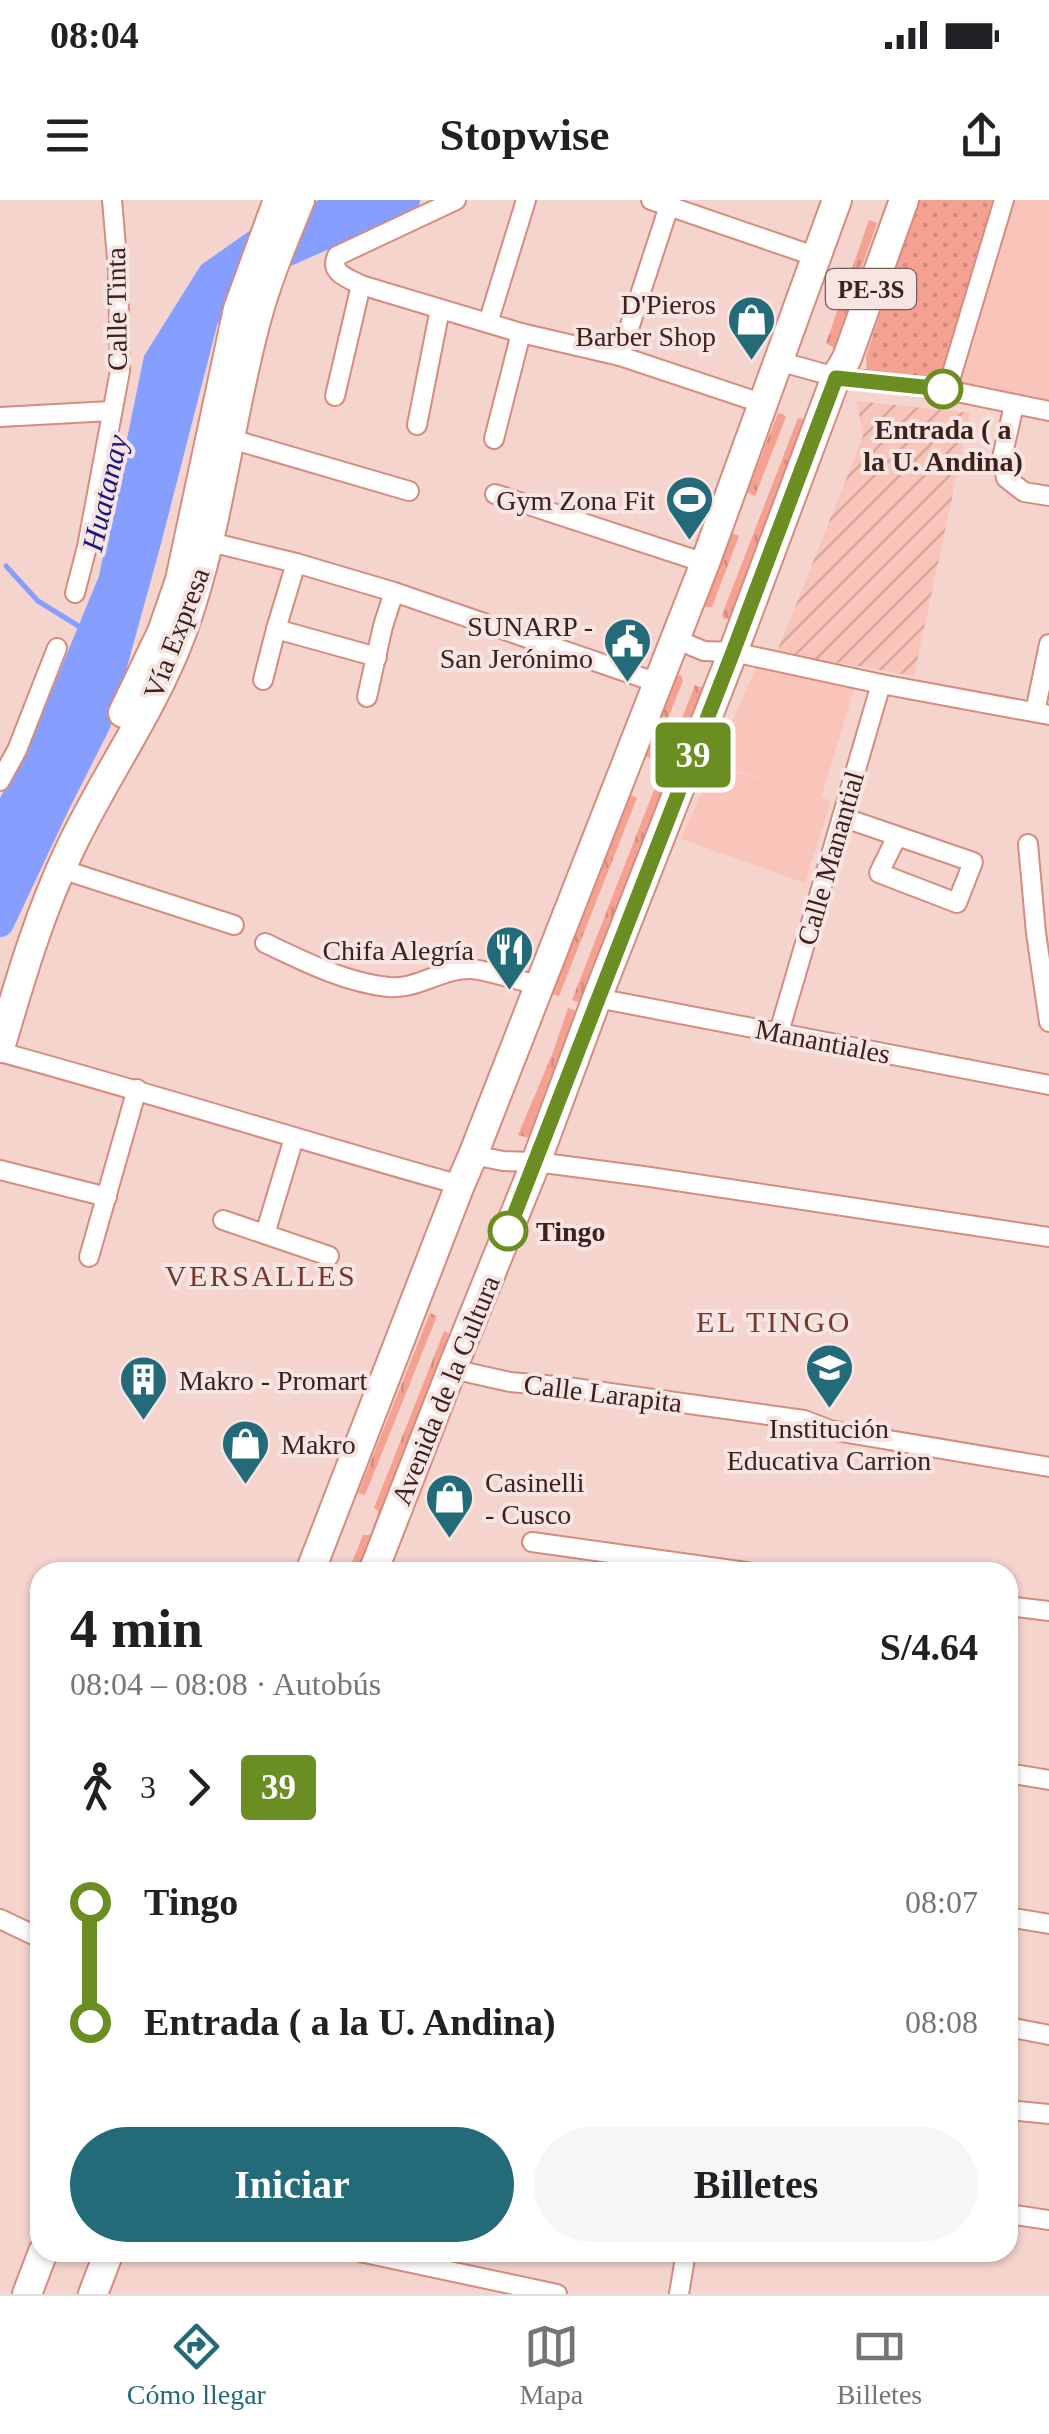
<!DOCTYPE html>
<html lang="es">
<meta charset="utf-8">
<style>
body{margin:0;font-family:"Times New Roman",serif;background:#f6f6f6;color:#202124;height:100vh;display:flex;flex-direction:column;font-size:38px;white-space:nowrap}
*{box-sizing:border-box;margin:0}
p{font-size:32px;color:#757577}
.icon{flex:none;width:55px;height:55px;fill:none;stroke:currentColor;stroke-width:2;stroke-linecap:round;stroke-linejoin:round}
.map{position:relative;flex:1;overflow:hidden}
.side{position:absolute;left:30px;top:1362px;width:988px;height:700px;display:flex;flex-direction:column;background:#fff;border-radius:30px;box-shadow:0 2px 8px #0004}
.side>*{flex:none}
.badge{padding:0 20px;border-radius:8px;font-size:35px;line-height:65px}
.map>.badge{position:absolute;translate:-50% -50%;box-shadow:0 0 0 5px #fff}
.legs{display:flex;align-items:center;gap:15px;height:110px;padding:0 40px;font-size:32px}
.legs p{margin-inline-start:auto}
.summary{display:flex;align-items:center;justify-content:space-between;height:170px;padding:0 40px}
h1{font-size:55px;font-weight:700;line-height:75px}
.primary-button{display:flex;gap:20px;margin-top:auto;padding:20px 40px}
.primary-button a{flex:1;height:115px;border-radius:60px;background:#236b78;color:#fff;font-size:40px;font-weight:700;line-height:115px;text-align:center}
.primary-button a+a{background:#f6f6f6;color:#202124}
ul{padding:0 40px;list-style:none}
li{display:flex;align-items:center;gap:35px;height:120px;font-size:38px}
li i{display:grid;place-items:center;width:15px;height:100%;margin:0 12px;background:currentColor}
li i::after{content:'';width:25px;height:25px;margin:-12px;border:8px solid;border-radius:50%;background:#fff}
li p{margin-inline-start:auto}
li:first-child i{background:linear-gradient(#0000 50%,currentColor 0)}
li:last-child i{background:linear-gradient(currentColor 50%,#0000 0)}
.status{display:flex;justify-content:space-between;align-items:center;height:70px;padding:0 50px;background:#fff;direction:ltr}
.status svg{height:28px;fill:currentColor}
header{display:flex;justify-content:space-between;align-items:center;height:130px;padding:0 40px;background:#fff;font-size:45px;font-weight:700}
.tabs{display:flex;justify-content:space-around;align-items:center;height:140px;border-top:2px solid #e0e0e0;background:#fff;font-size:28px;color:#757577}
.tabs a{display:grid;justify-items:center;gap:5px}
.tabs .active{color:#236b78}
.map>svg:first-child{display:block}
.built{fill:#f9c4ba}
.industrial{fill:url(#industrial-furrows)}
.grass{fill:url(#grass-tufts)}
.park{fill:url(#park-dots)}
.water{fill:#869fff}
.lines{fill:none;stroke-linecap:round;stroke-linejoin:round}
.stream{stroke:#869fff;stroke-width:5}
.river{stroke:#869fff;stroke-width:28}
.minor-casing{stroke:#d68c7e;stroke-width:22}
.primary-casing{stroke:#d68c7e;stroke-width:32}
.trunk-casing{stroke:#d68c7e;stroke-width:32}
.minor{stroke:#fff;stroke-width:18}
.primary{stroke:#fff;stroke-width:28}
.trunk{stroke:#fff;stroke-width:28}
.line-1-casing{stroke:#fff;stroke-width:22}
.line-1{stroke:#6b8e23;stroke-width:15}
.stop-1-dot{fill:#fff;stroke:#6b8e23;stroke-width:5}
.labels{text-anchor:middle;stroke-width:8;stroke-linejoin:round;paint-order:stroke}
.shield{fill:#f6e5e2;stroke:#755c57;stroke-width:2.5}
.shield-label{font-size:25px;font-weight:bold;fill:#3e211b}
.poi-label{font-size:28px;fill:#3e211b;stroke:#f6e5e2;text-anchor:end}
.street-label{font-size:28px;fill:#3e211b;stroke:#f6e5e2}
.stop-label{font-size:28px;font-weight:bold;fill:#3e211b;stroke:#f6e5e2}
.water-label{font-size:30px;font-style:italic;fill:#191685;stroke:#f6e5e2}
.neighbourhood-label{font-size:30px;letter-spacing:2.5px;fill:#79372c;stroke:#f6e5e2}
</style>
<div class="status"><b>08:04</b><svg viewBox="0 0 49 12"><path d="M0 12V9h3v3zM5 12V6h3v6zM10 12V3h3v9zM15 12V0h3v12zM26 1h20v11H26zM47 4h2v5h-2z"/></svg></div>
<header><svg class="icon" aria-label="menu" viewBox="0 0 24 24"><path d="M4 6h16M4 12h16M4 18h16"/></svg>Stopwise<svg class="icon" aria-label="share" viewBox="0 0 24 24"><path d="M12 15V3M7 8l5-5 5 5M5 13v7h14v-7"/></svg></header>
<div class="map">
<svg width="1049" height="2094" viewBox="0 0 1049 2094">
<defs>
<pattern id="industrial-furrows" width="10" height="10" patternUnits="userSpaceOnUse" patternTransform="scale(2.5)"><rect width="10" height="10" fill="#f9c4ba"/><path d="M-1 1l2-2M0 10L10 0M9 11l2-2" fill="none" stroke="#d6a89f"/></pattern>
<pattern id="grass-tufts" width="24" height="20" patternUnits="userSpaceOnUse" patternTransform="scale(2.5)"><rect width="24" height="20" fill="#f4a192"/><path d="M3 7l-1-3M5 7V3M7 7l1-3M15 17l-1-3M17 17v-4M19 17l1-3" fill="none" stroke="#d28a7d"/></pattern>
<pattern id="park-dots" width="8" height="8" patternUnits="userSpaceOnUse" patternTransform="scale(2.5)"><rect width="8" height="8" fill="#f4a192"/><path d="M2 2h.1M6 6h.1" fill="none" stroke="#d28a7d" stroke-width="1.8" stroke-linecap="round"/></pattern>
</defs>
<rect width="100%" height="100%" fill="#f4d4cd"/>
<!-- built -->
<g class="built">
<path d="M1008,0H1049V199L953,185Z"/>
<path d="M759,461L856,483L821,597L831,601L805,683L681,639L714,566L789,588L713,564Z"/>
</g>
<!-- industrial -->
<path class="industrial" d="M857,201L970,213L914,476L777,452L863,237Z"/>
<!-- grass -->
<g class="grass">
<path d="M869,20L877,23L834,148L826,143Z"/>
<path d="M778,213L783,214L786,217L755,296L747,292Z"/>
<path d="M798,218L803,219L806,222L732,418L724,419L722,415Z"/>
<path d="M731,333L739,336L712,407H706L702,403Z"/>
<path d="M675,472L682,477L683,481L651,559L642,554Z"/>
<path d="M695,485L705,489L580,803L572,800Z"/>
<path d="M626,593L637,598L559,796L550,793Z"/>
<path d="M568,808L576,811L528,938L518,935L553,852Z"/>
<path d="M430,1113L437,1116L365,1295L358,1293Z"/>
<path d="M444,1131L452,1135L359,1372H348L363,1335H370L379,1311L374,1308Z"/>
</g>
<!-- park -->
<path class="park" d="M918,0H993L939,182L867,170L866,156Z"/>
<!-- water -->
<path class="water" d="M319,0H406L265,62L205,116L147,342L97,523L56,604L0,723V598L28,548L99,376L144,156L201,65L255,27Z"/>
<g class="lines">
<!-- stream -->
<path class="stream" d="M6,366L38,401L80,427"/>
<!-- river -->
<path class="river" d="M0,723L56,604L97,523L147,342L205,116L265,62L406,0"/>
<defs>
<g id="minor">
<path d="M456,0L337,56C329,73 348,78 361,85L521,133L620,156L764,204"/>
<path d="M651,0L817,57"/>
<path d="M488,123L526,0"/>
<path d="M620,156L671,0"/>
<path d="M778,161L836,177L947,190L1049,211"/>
<path d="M947,190L1004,0"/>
<path d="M335,196L361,85"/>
<path d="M1014,205L1002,258L1006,278L1024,292L1049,296"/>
<path d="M0,217L111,211"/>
<path d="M417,225L440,109"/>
<path d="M231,239L409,291"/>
<path d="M494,239L521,133"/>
<path d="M495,294L705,363"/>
<path d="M210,342L296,363"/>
<path d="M75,393L87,347L120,171L118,70L112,0"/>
<path d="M276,429L377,457"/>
<path d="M675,439L704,451L733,452L881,484L1049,515"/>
<path d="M263,480L276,429L296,363L394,392L658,483"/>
<path d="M367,497L383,426L394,392"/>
<path d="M1035,512L1049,444"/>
<path d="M0,581L17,550L57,448"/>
<path d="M842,617L973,662L957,703L879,673L897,636"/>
<path d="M1028,644L1036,733L1049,822"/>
<path d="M61,669L234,725"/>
<path d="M265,743C305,762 344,782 388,787C417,790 442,768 471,769C487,770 520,781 538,785"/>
<path d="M597,798L1049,885"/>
<path d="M779,832L881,484"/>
<path d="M0,852C154,894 306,942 460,985"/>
<path d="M473,955L503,961L536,962L643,976L1049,1037"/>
<path d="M0,970L107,997"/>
<path d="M223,1020L329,1056"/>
<path d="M265,1034L294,938"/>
<path d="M89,1057L137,889"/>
<path d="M452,1169L510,1182L567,1187L804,1220L830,1230L1049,1267"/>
<path d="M532,1342L746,1372"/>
<path d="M1008,1406L1049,1411"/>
<path d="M1008,1573L1049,1580"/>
<path d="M1008,1717L1049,1724"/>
<path d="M0,1719L40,1738"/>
<path d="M1008,1827L1049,1835"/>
<path d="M1008,1910L1049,1914"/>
<path d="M1008,2014L1049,2020"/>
<path d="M360,2052L557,2094"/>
<path d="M679,2094L686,2052"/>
</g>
<g id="primary">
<path d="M123,513L162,432L180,380L238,109L278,0"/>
<path d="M0,848C20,780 40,711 71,647C106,574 154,508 182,432C219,331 228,224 256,121C267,79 284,40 300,0"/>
</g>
<g id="trunk">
<path d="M310,1372L460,985L473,955L705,363L837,0"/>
<path d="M373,1372L452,1169L536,962L597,798L733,452L836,177L847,158L904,0"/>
<path d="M27,2094L43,2052"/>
<path d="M93,2094L109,2052"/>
</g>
</defs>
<!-- minor casing -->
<use href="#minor" class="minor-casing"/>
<!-- primary casing -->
<use href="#primary" class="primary-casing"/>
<!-- trunk casing -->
<use href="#trunk" class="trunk-casing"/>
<!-- minor -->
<use href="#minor" class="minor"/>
<!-- primary -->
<use href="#primary" class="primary"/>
<!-- trunk -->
<use href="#trunk" class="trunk"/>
</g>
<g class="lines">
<defs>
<path id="line-1" d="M508,1031L733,452L836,178L943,189"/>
</defs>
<!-- line-1 casing -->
<use href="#line-1" class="line-1-casing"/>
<!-- line-1 -->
<use href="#line-1" class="line-1"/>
</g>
<!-- icons -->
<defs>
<symbol id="shop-pin" viewBox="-11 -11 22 30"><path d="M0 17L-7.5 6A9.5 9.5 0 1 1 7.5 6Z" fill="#236b78" stroke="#f6e5e2"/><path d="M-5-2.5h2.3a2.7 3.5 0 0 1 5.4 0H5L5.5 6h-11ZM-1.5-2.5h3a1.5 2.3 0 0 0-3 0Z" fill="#fff"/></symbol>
<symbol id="stadium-pin" viewBox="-11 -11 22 30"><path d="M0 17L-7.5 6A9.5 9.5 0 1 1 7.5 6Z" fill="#236b78" stroke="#f6e5e2"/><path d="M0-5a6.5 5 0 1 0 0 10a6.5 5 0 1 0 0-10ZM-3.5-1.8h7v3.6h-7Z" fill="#fff"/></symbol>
<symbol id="civic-pin" viewBox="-11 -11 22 30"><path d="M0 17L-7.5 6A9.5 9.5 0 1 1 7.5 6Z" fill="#236b78" stroke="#f6e5e2"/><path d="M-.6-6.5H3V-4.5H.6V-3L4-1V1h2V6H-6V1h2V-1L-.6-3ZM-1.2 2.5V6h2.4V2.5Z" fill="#fff"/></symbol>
<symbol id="restaurant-pin" viewBox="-11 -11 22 30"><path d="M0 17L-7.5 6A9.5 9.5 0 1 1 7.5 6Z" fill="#236b78" stroke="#f6e5e2"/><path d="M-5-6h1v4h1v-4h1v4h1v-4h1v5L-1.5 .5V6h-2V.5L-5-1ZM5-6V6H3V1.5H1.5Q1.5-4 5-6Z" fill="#fff"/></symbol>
<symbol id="school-pin" viewBox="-11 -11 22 30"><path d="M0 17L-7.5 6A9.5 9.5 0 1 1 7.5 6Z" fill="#236b78" stroke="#f6e5e2"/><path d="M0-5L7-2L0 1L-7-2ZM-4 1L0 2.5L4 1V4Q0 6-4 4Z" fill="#fff"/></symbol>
<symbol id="building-pin" viewBox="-11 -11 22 30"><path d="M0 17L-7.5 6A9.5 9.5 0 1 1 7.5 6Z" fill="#236b78" stroke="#f6e5e2"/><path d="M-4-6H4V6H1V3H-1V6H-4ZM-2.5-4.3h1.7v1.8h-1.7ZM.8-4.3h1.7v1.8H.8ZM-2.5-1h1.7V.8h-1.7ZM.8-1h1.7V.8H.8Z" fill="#fff"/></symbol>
</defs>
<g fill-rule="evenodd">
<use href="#shop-pin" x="724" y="92" width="55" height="75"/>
<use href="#stadium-pin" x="662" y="272" width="55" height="75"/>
<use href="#civic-pin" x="600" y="414" width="55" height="75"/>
<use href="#restaurant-pin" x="482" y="722" width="55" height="75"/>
<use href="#school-pin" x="802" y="1140" width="55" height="75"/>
<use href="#building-pin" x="116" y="1152" width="55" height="75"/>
<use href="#shop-pin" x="218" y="1216" width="55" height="75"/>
<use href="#shop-pin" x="422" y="1270" width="55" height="75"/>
</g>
<!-- markers -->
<g class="stop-1-dot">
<circle cx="943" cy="189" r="18"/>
<circle cx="508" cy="1031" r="18"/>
</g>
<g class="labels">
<!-- shield labels -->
<rect class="shield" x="826" y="69" width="90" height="40" rx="8"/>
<g class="shield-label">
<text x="871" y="98">PE-3S</text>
</g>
<!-- poi labels -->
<g class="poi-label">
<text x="716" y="114">D'Pieros<tspan x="716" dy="32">Barber Shop</tspan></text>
<text x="655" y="310">Gym Zona Fit</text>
<text x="593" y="436">SUNARP -<tspan x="593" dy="32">San Jerónimo</tspan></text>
<text x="474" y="760">Chifa Alegría</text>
<text x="179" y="1190" text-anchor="start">Makro - Promart</text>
<text x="829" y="1238" text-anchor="middle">Institución<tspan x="829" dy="32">Educativa Carrion</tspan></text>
<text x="281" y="1254" text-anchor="start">Makro</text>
<text x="485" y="1292" text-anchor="start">Casinelli<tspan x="485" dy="32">- Cusco</tspan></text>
</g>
<!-- street labels -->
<g class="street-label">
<text transform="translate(116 109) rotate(-91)" y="10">Calle Tinta</text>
<text transform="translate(176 433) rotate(-69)" y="10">Vía Expresa</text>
<text transform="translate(830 658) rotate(-74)" y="10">Calle Manantial</text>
<text transform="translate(823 841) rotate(11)" y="10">Manantiales</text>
<text transform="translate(445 1190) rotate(-68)" y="10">Avenida de la Cultura</text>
<text transform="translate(603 1193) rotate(7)" y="10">Calle Larapita</text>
</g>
<!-- stop labels -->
<g class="stop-label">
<text x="943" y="239">Entrada ( a<tspan x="943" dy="32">la U. Andina)</tspan></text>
<text x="536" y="1041" text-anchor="start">Tingo</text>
</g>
<!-- water labels -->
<g class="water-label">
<text transform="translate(105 293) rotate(-77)" y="10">Huatanay</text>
</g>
<!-- neighbourhood labels -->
<g class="neighbourhood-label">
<text x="261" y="1086">VERSALLES</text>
<text x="774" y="1132">EL TINGO</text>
</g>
</g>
</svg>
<b class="badge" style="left:693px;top:555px;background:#6b8e23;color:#fff">39</b>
<section class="side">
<div class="summary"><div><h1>4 min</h1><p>08:04 – 08:08 · Autobús</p></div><b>S/4.64</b></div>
<div class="legs"><svg class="icon" aria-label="walk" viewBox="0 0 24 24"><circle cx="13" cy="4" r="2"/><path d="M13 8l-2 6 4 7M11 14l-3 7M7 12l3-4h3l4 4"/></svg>3<svg class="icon" aria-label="forward" viewBox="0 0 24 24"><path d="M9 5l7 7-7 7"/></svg><b class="badge" style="background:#6b8e23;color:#fff">39</b></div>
<ul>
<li><i style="color:#6b8e23"></i><b>Tingo</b><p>08:07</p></li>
<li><i style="color:#6b8e23"></i><b>Entrada ( a la U. Andina)</b><p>08:08</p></li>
</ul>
<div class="primary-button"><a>Iniciar</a><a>Billetes</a></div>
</section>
</div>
<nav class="tabs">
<a class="active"><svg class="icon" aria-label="directions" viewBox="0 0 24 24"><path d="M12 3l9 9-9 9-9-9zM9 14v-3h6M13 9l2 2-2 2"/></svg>Cómo llegar</a>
<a><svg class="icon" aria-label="map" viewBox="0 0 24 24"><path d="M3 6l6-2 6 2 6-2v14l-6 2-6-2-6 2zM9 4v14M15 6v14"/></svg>Mapa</a>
<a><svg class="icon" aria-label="tickets" viewBox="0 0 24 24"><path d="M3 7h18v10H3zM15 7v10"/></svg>Billetes</a>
</nav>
